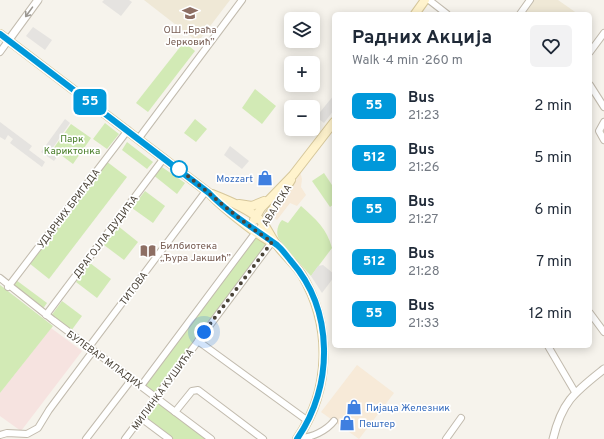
<!DOCTYPE html>
<meta charset="utf-8">
<style>
body{margin:0;font-family:Overpass,sans-serif;background:#f2f2f3;color:#1f2937;height:100vh;display:flex;flex-direction:column;font-size:15px;white-space:nowrap}
*{box-sizing:border-box;margin:0}
p{font-size:13px;color:#747a83}
.icon{flex:none;width:22px;height:22px;fill:none;stroke:currentColor;stroke-width:2;stroke-linecap:round;stroke-linejoin:round}
.map{position:relative;flex:1;overflow:hidden}
.panel{position:absolute;left:332px;top:12px;width:260px;height:336px;display:flex;flex-direction:column;background:#fff;border-radius:6px;box-shadow:0 2px 10px #0003}
.panel>*{flex:none}
.badge{padding:0 8px;border-radius:6px;font-size:14px;line-height:26px}
.buttons{position:absolute;left:284px;top:12px;display:grid;gap:8px}
.buttons a{display:grid;place-items:center;width:36px;height:36px;border-radius:6px;background:#fff;box-shadow:0 2px 10px #0003;font-size:20px}
.you{position:absolute;width:20px;height:20px;margin:-10px;border:3px solid #fff;border-radius:50%;background:#1a73e8;box-shadow:0 0 0 6px #1a73e833}
.map>.badge{position:absolute;translate:-50% -50%;box-shadow:0 0 0 2px #fff}
.round{display:grid;place-items:center;flex:none;width:42px;height:42px;border-radius:6px;background:#f2f2f3}
.head{display:flex;align-items:center;justify-content:space-between;height:68px;padding:0 20px}
h1{font-size:19px;font-weight:700;line-height:30px}
ul{padding:0;list-style:none}
li{display:flex;align-items:center;gap:12px;height:52px;padding:0 20px}
li div{flex:1}
li b{display:block;font-size:15px}
li em{font-style:normal}
li .badge{min-width:44px;font-weight:700;text-align:center}
.map>svg:first-child{display:block}
.commercial{fill:#f7ead8}
.education{fill:#efe8d6}
.medical{fill:#f6e3e0}
.green{fill:#d2eab5}
.parking{fill:#e5e3e0}
.lines{fill:none;stroke-linecap:round;stroke-linejoin:round}
.minor-casing{stroke:#c2bbae;stroke-width:8}
.tertiary-casing{stroke:#c2bbae;stroke-width:9}
.secondary-casing{stroke:#d6c79b;stroke-width:10}
.minor{stroke:#fff;stroke-width:6}
.tertiary{stroke:#fff;stroke-width:7}
.secondary{stroke:#fff3cd;stroke-width:8}
.oneway{stroke:#9c9892}
.line-casing{stroke:#fff;stroke-width:9}
.line{stroke:#0098da;stroke-width:6}
.walk{stroke:#4b4439;stroke-width:4;stroke-dasharray:0 7.2}
.stop-dot{fill:#fff;stroke:#0098da;stroke-width:2}
.labels{text-anchor:middle;stroke-width:3.5;stroke-linejoin:round;paint-order:stroke}
.education-label{font-size:10px;fill:#785e54;stroke:#fff}
.park-label{font-size:10px;fill:#4a7f2a;stroke:#fff}
.shop-label{font-size:10px;fill:#366cbe;stroke:#fff;text-anchor:start}
.street-label{font-size:10px;fill:#4b4439;stroke:#fff}
</style>
<div class="map">
<svg width="604" height="439" viewBox="0 0 604 439">
<rect width="100%" height="100%" fill="#f6f3ec"/>
<!-- commercial -->
<g class="commercial">
<path d="M300,171L302,179L301,187L306,195L297,206L290,203L277,220L272,216Z"/>
<path d="M357,365L394,393L359,439L321,412Z"/>
</g>
<!-- education -->
<g class="education">
<path d="M144,0H230L198,42Z"/>
<path d="M533,0H558L578,14H522Z"/>
</g>
<!-- medical -->
<path class="medical" d="M51,328L82,351L21,431L0,416V393Z"/>
<!-- green -->
<g class="green">
<path d="M184,42L195,51L148,112L136,103Z"/>
<path d="M255,89L276,106L262,124L242,108Z"/>
<path d="M195,119L207,129L196,142L184,133Z"/>
<path d="M105,123L119,134L107,149L93,139Z"/>
<path d="M71,124L91,138L73,164L53,149Z"/>
<path d="M127,142L153,162L147,169L122,150Z"/>
<path d="M106,161L127,177L49,279L29,263Z"/>
<path d="M159,165L185,183L177,194L152,174Z"/>
<path d="M324,173L334,188V204L330,207L312,181Z"/>
<path d="M145,191L165,206L153,223L132,208Z"/>
<path d="M301,206C316,219 327,229 332,248L311,276C304,268 282,245 278,237C276,231 278,224 282,220L288,223Z"/>
<path d="M118,226L138,242L124,260L104,245Z"/>
<path d="M255,237L267,245L156,393L145,385Z"/>
<path d="M90,263L111,279L97,298L76,282Z"/>
<path d="M16,280L47,303L42,310L11,287Z"/>
<path d="M0,285L53,326L0,393Z"/>
<path d="M62,301L82,316L71,331L51,316Z"/>
<path d="M155,401L207,439H172L143,418Z"/>
</g>
<!-- parking -->
<g class="parking">
<path d="M104,0H129L132,2L121,16L102,2Z"/>
<path d="M33,27L52,40L45,50L26,36Z"/>
<path d="M334,95V110L324,123L316,117Z"/>
<path d="M65,119L70,123L52,149L59,154L54,161L41,152Z"/>
<path d="M0,122L32,146L29,150L45,162L42,167L10,143L13,139L8,135L5,140L0,137Z"/>
<path d="M230,146L249,161L242,169L224,155Z"/>
<path d="M323,265L334,274V277L322,293L311,276L318,266Z"/>
</g>
<g class="lines">
<defs>
<g id="minor">
<path d="M429,0L447,14"/>
<path d="M520,14L530,0"/>
<path d="M0,52L8,41"/>
<path d="M590,52L604,33"/>
<path d="M590,85L604,107"/>
<path d="M604,122L599,131L604,140"/>
<path d="M139,138L242,0"/>
<path d="M0,278L53,320L211,439"/>
<path d="M8,287L128,130"/>
<path d="M590,313L604,332"/>
<path d="M46,315L164,158"/>
<path d="M198,341L308,421"/>
<path d="M548,346L575,392"/>
<path d="M89,347L206,191"/>
<path d="M141,386L256,232"/>
<path d="M175,412L192,391L198,390L263,439"/>
<path d="M141,418L169,439"/>
<path d="M0,435L7,433L27,434L38,428L49,410L93,351"/>
<path d="M299,437C311,439 327,430 334,421"/>
<path d="M86,439L132,379"/>
<path d="M125,439L272,242"/>
<path d="M446,439L461,418"/>
</g>
<g id="tertiary">
<path d="M8,41L38,0"/>
<path d="M553,439C562,401 575,392 604,369"/>
</g>
<g id="secondary">
<path d="M415,14L425,0"/>
<path d="M0,34L209,193C220,205 262,240 276,244"/>
<path d="M212,194C227,200 252,210 262,222C268,229 271,238 277,245C285,256 295,264 302,275C332,326 331,390 297,439"/>
<path d="M239,204L252,206L264,201"/>
<path d="M254,220L261,208L293,175L334,122"/>
<path d="M261,228L291,180"/>
</g>
</defs>
<!-- minor casing -->
<use href="#minor" class="minor-casing"/>
<!-- tertiary casing -->
<use href="#tertiary" class="tertiary-casing"/>
<!-- secondary casing -->
<use href="#secondary" class="secondary-casing"/>
<!-- minor -->
<use href="#minor" class="minor"/>
<!-- tertiary -->
<use href="#tertiary" class="tertiary"/>
<!-- secondary -->
<use href="#secondary" class="secondary"/>
</g>
<!-- one-way arrows -->
<defs><path id="oneway-shaft" d="M-6 0H5M1.5-3L5.5 0L1.5 3" fill="none" stroke-width="1.6" stroke-linecap="round" stroke-linejoin="round"/></defs>
<use class="oneway" href="#oneway-shaft" transform="translate(29 12) rotate(126)"/>
<g class="lines">
<defs>
<path id="line" d="M0,34L209,193C229,214 254,228 277,245C282,249 286,255 291,261C334,310 334,386 297,439"/>
</defs>
<!-- line casing -->
<use href="#line" class="line-casing"/>
<!-- line -->
<use href="#line" class="line"/>
<!-- walk -->
<path class="walk" d="M179,169L175,166C208,191 237,219 272,242L204,332"/>
</g>
<!-- icons -->
<defs>
<symbol id="school-bare" viewBox="-9 -9 18 18"><path d="M0-5L7-2L0 1L-7-2ZM-4 1L0 2.5L4 1V4Q0 6-4 4Z" fill="#8d6e63" stroke="#fff" stroke-width="2.5" paint-order="stroke"/></symbol>
<symbol id="shop-bare" viewBox="-9 -9 18 18"><path d="M-5-2.5h2.3a2.7 3.5 0 0 1 5.4 0H5L5.5 6h-11ZM-1.5-2.5h3a1.5 2.3 0 0 0-3 0Z" fill="#3f7fe0" stroke="#fff" stroke-width="2.5" paint-order="stroke"/></symbol>
<symbol id="library-bare" viewBox="-9 -9 18 18"><path d="M-6-4Q-3-5.5-.7-3.5V5Q-3 3-6 4ZM6-4Q3-5.5 .7-3.5V5Q3 3 6 4Z" fill="#8d6e63" stroke="#fff" stroke-width="2.5" paint-order="stroke"/></symbol>
</defs>
<g fill-rule="evenodd">
<use href="#school-bare" x="179" y="2" width="22" height="22"/>
<use href="#shop-bare" x="254" y="167" width="22" height="22"/>
<use href="#library-bare" x="137" y="240" width="22" height="22"/>
<use href="#shop-bare" x="343" y="396" width="22" height="22"/>
<use href="#shop-bare" x="336" y="412" width="22" height="22"/>
</g>
<!-- markers -->
<circle class="stop-dot" cx="179" cy="169" r="8"/>
<g class="labels">
<!-- education labels -->
<g class="education-label">
<text x="190" y="33">ОШ „Браћа<tspan x="190" dy="12">Јерковић”</tspan></text>
<text x="160" y="249" text-anchor="start">Билбиотека<tspan x="160" dy="12">„Ђура Јакшић”</tspan></text>
</g>
<!-- park labels -->
<g class="park-label">
<text x="72" y="142">Парк<tspan x="72" dy="12">Кариктонка</tspan></text>
</g>
<!-- shop labels -->
<g class="shop-label">
<text x="253" y="182" text-anchor="end">Mozzart</text>
<text x="366" y="411">Пијаца Железник</text>
<text x="359" y="427">Пештер</text>
</g>
<!-- street labels -->
<g class="street-label">
<text transform="translate(276 205) rotate(-58)" y="4">АВАЛСКА</text>
<text transform="translate(68 208) rotate(-53)" y="4">УДАРНИХ БРИГАДА</text>
<text transform="translate(105 236) rotate(-53)" y="4">ДРАГОЈЛА ДУДИЋА</text>
<text transform="translate(133 288) rotate(-53)" y="4">ТИТОВА</text>
<text transform="translate(105 359) rotate(36)" y="4">БУЛЕВАР МЛАДИХ</text>
<text transform="translate(162 389) rotate(-54)" y="4">МИЛИНКА КУШИЋА</text>
</g>
</g>
</svg>
<div class="buttons">
<a><svg class="icon" aria-label="layers" viewBox="0 0 24 24"><path d="M12 4l9 5-9 5-9-5zM3 14l9 5 9-5"/></svg></a>
<a>+</a>
<a>−</a>
</div>
<div class="you" style="left:204px;top:332px"></div>
<b class="badge" style="left:90px;top:102px;background:#0098da;color:#fff">55</b>
<section class="panel">
<div class="head"><div><h1>Радних Акција</h1><p>Walk · 4 min · 260 m</p></div><a class="round"><svg class="icon" aria-label="heart" viewBox="0 0 24 24"><path d="M12 20l-8-8c-3-5 5-10 8-4 3-6 11-1 8 4z"/></svg></a></div>
<ul>
<li><span class="badge" style="background:#0098da;color:#fff">55</span><div><b>Bus</b><p>21:23</p></div><em>2 min</em></li>
<li><span class="badge" style="background:#0098da;color:#fff">512</span><div><b>Bus</b><p>21:26</p></div><em>5 min</em></li>
<li><span class="badge" style="background:#0098da;color:#fff">55</span><div><b>Bus</b><p>21:27</p></div><em>6 min</em></li>
<li><span class="badge" style="background:#0098da;color:#fff">512</span><div><b>Bus</b><p>21:28</p></div><em>7 min</em></li>
<li><span class="badge" style="background:#0098da;color:#fff">55</span><div><b>Bus</b><p>21:33</p></div><em>12 min</em></li>
</ul>
</section>
</div>
